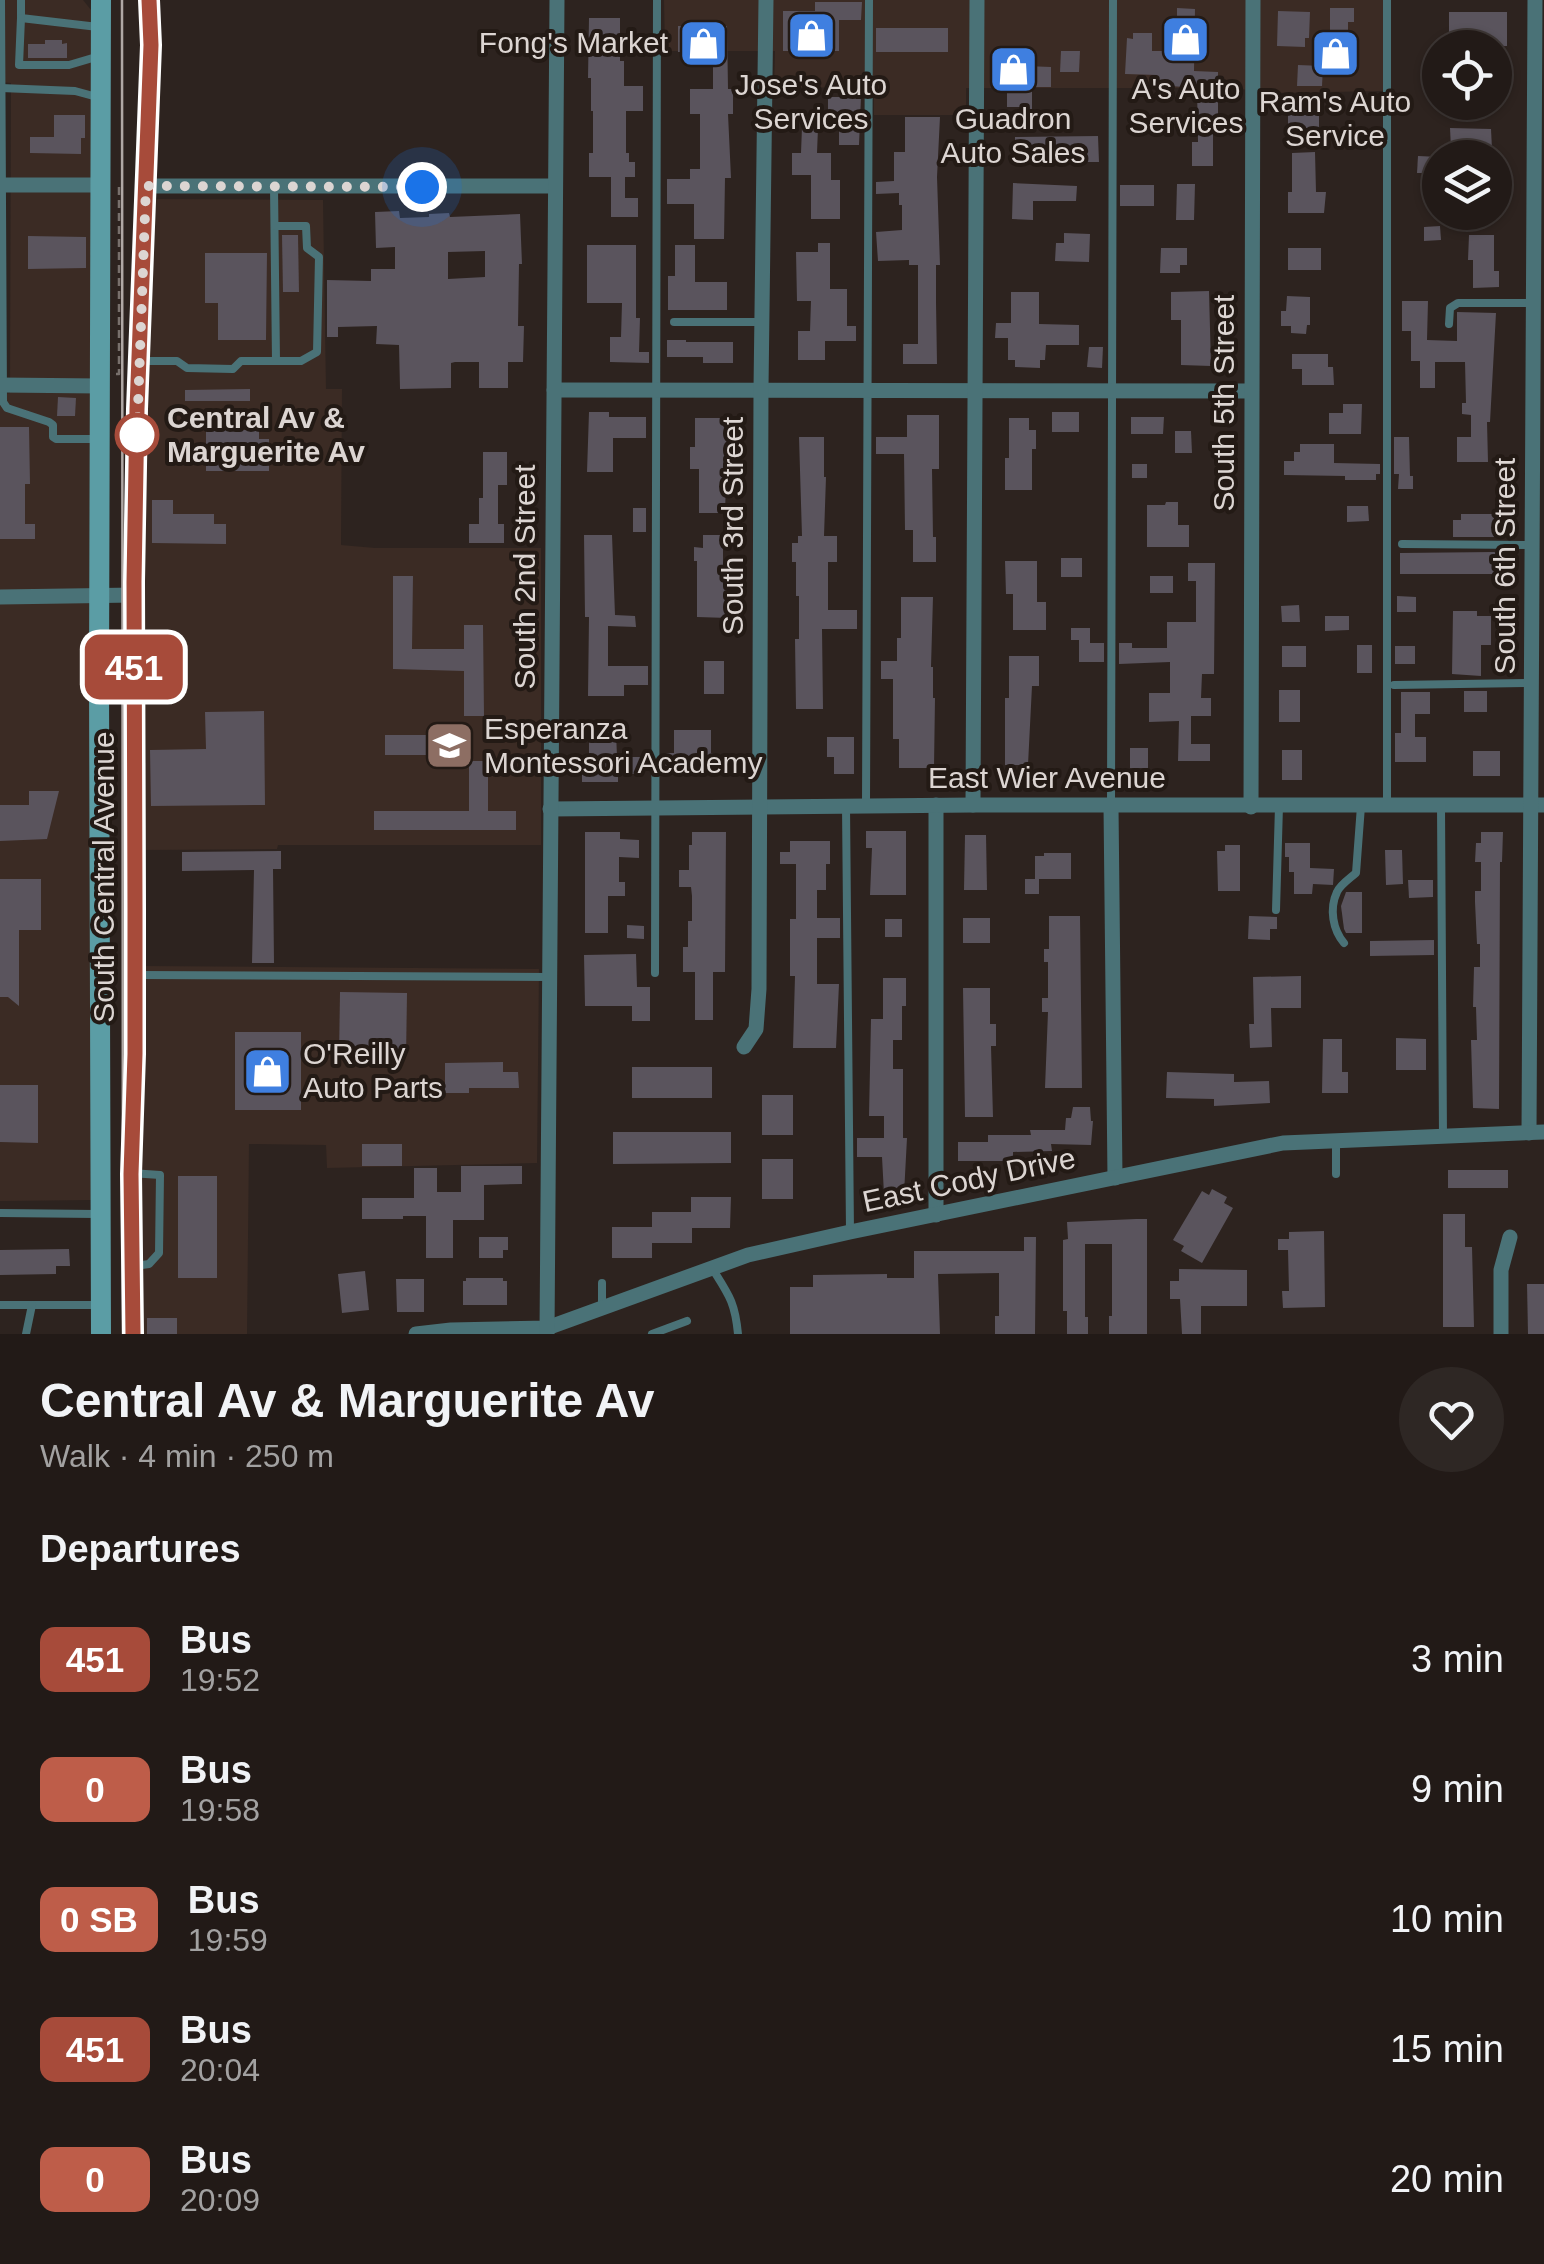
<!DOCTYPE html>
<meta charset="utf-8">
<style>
body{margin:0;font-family:Arial,sans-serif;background:#2e2724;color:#f1f3f6;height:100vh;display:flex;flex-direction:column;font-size:38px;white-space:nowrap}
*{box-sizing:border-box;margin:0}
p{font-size:32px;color:#a2a1a1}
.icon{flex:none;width:55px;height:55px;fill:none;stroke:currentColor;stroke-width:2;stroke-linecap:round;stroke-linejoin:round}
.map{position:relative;height:1334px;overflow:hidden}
.side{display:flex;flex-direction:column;background:#221a17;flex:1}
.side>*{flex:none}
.badge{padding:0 20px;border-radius:15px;font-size:35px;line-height:65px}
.controls{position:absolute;left:1422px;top:30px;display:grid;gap:20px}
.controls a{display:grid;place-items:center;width:90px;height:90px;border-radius:50%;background:#221a17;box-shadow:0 2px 8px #0004,0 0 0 2px #3f3836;font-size:50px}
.you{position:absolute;width:50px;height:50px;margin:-25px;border:8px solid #fff;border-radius:50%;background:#1a73e8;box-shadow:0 0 0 15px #1a73e833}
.map>.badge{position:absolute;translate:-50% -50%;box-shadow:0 0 0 5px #fff}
h2{padding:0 40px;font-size:38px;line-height:90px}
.round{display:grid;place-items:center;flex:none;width:105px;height:105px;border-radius:52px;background:#2e2724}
.overview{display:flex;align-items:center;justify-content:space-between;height:170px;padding:0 40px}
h1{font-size:48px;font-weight:800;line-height:75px}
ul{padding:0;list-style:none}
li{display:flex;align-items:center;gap:30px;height:130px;padding:0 40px}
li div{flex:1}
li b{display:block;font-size:38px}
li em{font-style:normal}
li .badge{min-width:110px;font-weight:700;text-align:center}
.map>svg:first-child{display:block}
.built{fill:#3b2b24}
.building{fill:#5a545d;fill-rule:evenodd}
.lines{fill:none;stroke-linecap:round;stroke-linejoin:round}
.path{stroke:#78706c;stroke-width:2.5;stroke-dasharray:8 5;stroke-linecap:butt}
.service{stroke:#4a7277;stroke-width:8}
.minor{stroke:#4a7277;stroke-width:15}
.secondary{stroke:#5b9da5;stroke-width:20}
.tram{stroke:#b0a8a5;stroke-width:2.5}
.line-casing{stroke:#fff;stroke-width:22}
.line{stroke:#a74b3a;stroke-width:15}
.walk{stroke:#dcd5d2;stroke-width:10;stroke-dasharray:0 18}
.stop-dot{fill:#fff;stroke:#a74b3a;stroke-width:5}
.labels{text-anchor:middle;stroke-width:8;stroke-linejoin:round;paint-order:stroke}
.poi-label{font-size:30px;fill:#dcd5d2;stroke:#231a15}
.street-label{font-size:30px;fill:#dcd5d2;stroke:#231a15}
.stop-label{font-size:30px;font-weight:bold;fill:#dcd5d2;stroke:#231a15;text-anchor:start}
</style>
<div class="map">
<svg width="1544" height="1334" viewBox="0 0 1544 1334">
<rect width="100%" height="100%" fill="#2d231f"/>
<!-- built -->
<g class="built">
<path d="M0,0H83L91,10L93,1200L0,1201V394L10,393L11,83L0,82Z"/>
<path d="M664,0H1386L1385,91L1271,93L1233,88H966V115H874V88L774,87L775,51H665Z"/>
<path d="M148,199L323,200L326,389H342L341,545L375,548H541V845H278L277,849L141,850Z"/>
<path d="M140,966L539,969L537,1163L327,1168L326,1145L249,1144L247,1334H143Z"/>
</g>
<!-- building -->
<g class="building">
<path d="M815,2H862L861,20H839V51H783V11H815Z"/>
<path d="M1177,8L1195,9L1194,71L1218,72V129H1213V166H1192V142H1198L1197,88L1157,85V75L1125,74L1127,38L1133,39V33H1152V51H1177Z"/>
<path d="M1330,8H1354V22H1348V36L1330,35Z"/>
<path d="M1278,11L1310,12L1309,38H1305V47L1277,46Z"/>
<path d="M1449,12H1507V46L1449,48Z"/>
<path d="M589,18H620V61H624V86H643V111H626V153H629V162H635V177H625V198H638V217H611V177H589V153H593V111H591V78H588Z"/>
<path d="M678,26H727L728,89H733V114H728L731,178H725L724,239H694V204H667V179H690V169H700V114H690V89H713V52H678Z"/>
<rect x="876" y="28" width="72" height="24"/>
<path d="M45,40H62V44L67,43V58H28V44H45Z"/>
<path d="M1061,51H1080L1079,72H1060Z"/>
<path d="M1001,58L1026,59V66L1051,67V87H1032V113H1021V107H1007V81H1000Z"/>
<path d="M1298,65L1323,66L1322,86H1297Z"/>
<path d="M828,97H861L859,145H839V114H828Z"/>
<rect x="1288" y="109" width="31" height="19"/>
<path d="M54,115H85V138H81V154L30,153V137H54Z"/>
<path d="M905,117H940L937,177L940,265H936V302L937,364H903V344H918V265H909V260L878,261L876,232L902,230V205H899V193L876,194V182L894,181V152H905Z"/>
<path d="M802,127L818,128L817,153H831V180H840V219H811V175H792V153H801Z"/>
<path d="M1450,128L1491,129L1492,149H1451Z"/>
<path d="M1098,136L1099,162H1079V154L1015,155V137Z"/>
<path d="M1315,152L1316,192H1326L1324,213H1288V192H1292V153Z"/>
<path d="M1418,156L1440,157V173H1417Z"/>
<path d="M1013,183L1077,186L1076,201H1033V220L1012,219Z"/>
<path d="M1177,184H1195L1194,220H1176Z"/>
<rect x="1120" y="185" width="34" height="21"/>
<path d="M399,211L400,218L429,217V214L449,213L450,217L520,214L522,264H519L518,326H524L523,362H508V388H479V362H455L451,363V388L400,389L399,345L376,344L377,326L338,327V337H327V280L371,281V269H395V247L376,248L375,212ZM485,251V277L448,279V252Z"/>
<path d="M1440,226L1441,240L1424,241V227Z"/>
<path d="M1064,233L1090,234L1089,262L1055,261L1056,243H1064Z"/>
<path d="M282,235H298L299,292H283Z"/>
<path d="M1469,235H1494V271H1499V287L1473,288V260H1468Z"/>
<path d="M28,236L86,237V268L28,269Z"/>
<path d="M818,243H830V289H847V326H856V341H825V360H798V331H810L811,301H797L796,252H818Z"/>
<path d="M587,245H636V318H640L639,352H649V363L610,362V337H621L622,303H587Z"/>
<path d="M675,245H695V282H727V310H668V276H675Z"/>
<path d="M1161,248H1187V265H1180V273H1160Z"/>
<rect x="1288" y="248" width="33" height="22"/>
<path d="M205,253H267L266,340H218V303H205Z"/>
<path d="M1209,291L1211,366L1181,365V320H1171V292Z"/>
<path d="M1011,292H1039V324L1079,325V345H1046L1045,360H1040V368L1015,367V360H1008V338H995L996,323H1011Z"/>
<path d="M1287,296L1310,297V325H1307L1306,334L1291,333V326H1281V311H1286Z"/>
<path d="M1402,301H1428L1427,340L1457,341V312L1496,313L1490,422H1487L1488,462H1457V437H1471V415L1462,414V403H1466L1465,362H1435V388H1420V361H1411V331H1402Z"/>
<path d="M667,340H686V342H733V363H703V357H667Z"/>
<path d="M1089,347H1103L1102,368L1087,367Z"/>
<path d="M1292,354H1328V367H1333L1334,385H1302V369H1292Z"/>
<path d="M250,389V401H185V390Z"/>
<path d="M58,397L76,398L75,416H57Z"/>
<path d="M1343,404H1362L1361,434H1329V413H1343Z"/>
<path d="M589,412H609V417H646V438H613V472H587Z"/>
<rect x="1052" y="412" width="27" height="20"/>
<path d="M907,415H939V469H932L933,537H936V562H913V530H905L904,454H876V437H907Z"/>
<path d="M1131,417H1164L1163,434H1131Z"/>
<path d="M695,418H728L725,513H699V469H690V447H695Z"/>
<path d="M1009,418H1029V430H1036V449H1032V490H1005V458H1009Z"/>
<path d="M0,427H29L30,484H25V524H35V539H0Z"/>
<path d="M206,430H259V439H269V471H206Z"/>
<path d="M1175,431H1191L1192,453H1175Z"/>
<path d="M799,437H824V477H826L824,536H837V562H828V610H857V629H822L823,709H796L795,639H799V596H796V562H792V543H798V536H802Z"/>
<path d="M1394,437H1409L1410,476H1413V489H1398L1399,474H1394Z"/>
<path d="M1300,444H1334V463L1380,464V474H1376V480H1345V476L1284,475V461H1294V452H1300Z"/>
<path d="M483,452H507V485H498V524H504V543H469V524H479V498H483Z"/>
<rect x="1132" y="464" width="15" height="14"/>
<path d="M152,500H173V514H214V524H226V544L152,543Z"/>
<path d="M1166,502H1178V525H1189V547H1147V505H1165Z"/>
<path d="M1347,506H1368L1369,521L1347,522Z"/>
<rect x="633" y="508" width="13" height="24"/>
<path d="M1461,514H1494V537H1453V520H1461Z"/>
<path d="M584,535H612L615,615L635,616L636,627L608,626V666H648V685H624V696H588L589,617H585Z"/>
<path d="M703,535H723V567H728V618L697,617V561H694V547L703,548Z"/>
<path d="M1494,552L1498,553V574H1400V553Z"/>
<rect x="1061" y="558" width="21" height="19"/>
<path d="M1005,561H1037V602H1046V630H1013V594H1006Z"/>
<path d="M1188,563H1215L1214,674H1202L1201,698H1211V716H1191V744H1210V761H1178L1179,721L1149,722V693H1170V662L1119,664V643H1132V648H1167V622H1196V581H1188Z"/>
<path d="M393,576H413L412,649H464V625H483L484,716H464V671L393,669Z"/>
<rect x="1150" y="576" width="23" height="17"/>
<path d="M1397,596L1416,597V612H1397Z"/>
<path d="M901,597H933L931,667H933V698H935L934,768H899V739H893V679H881V661H897V638H901Z"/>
<path d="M1299,605L1300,622H1282L1281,606Z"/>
<path d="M1453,611H1477V616H1491V645H1481V676L1452,674Z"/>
<path d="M1325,616H1349V630L1325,631Z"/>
<path d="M1071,628H1090V643H1104V662H1079V640H1071Z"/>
<rect x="1357" y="645" width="15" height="28"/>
<rect x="1282" y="646" width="24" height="21"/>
<rect x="1395" y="646" width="20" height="18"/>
<path d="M1009,656H1039V686H1032L1028,765H1005V698H1009Z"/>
<rect x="704" y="661" width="20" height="33"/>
<rect x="1279" y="690" width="21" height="32"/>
<rect x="1464" y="691" width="23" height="21"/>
<path d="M1401,692H1430V714H1415V737H1426V762H1395V733H1401Z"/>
<path d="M264,711L265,805L151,806L150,750L206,749L205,712Z"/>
<path d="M674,730H711V753H715V774H665V753H674Z"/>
<path d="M589,731H616L617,757H640V774H618V782H582V758H589Z"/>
<rect x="385" y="735" width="82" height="20"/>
<path d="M827,737H854V774H834V757H827Z"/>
<rect x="1130" y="748" width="18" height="20"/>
<rect x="1282" y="750" width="20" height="30"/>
<rect x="1473" y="751" width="27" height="25"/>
<path d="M469,761H488V811H516V830H374V811H469Z"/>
<path d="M29,791H59L47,839L0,841V805H29Z"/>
<path d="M866,831H906V895H870L872,848H866Z"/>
<path d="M585,832H620V839L639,840V858L619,857V882H625V896H608V933H585Z"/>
<path d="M692,832H726L725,972H713V1020H695V972H683V947H688V921H692V896L691,887H679V870H689V845H692Z"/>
<path d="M1481,832H1503L1502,862H1500L1499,1109L1473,1108L1471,1040H1477L1476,1007H1473L1474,967H1480V944H1477L1475,902V891H1481V862H1475L1476,843H1481Z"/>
<path d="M965,835H986L987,890H964Z"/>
<path d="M790,841H830V864H826V890H817V918H840V938H817V984H839L836,1048H793L795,976H790V919H796V864H780V852H790Z"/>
<path d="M1285,843H1310V868L1334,869L1333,885L1313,884L1312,894H1294V872H1289V857H1285Z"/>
<path d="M1225,845H1240V891H1218L1217,851H1225Z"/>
<path d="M1385,850H1402L1403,884L1386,885Z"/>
<path d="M281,851V869H273L274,963H252L254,870L182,871V852Z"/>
<path d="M1044,853H1071V879H1039V894H1025V879H1035V856H1044Z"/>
<path d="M0,879H41V930H19V1006L8,997H0Z"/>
<path d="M1408,880H1433V897L1409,898Z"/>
<path d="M1346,892H1362V933H1346L1344,929L1341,906Z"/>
<path d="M1049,916H1080L1082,1088H1045L1048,1012H1042V998H1048V962H1044V949H1049Z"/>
<path d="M1249,916L1277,917V929H1270V940L1248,939Z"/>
<rect x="963" y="918" width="27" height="25"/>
<rect x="885" y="919" width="17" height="18"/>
<path d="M627,925L644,926V939L627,938Z"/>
<path d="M1434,940V955L1370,956V941Z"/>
<path d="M636,954L637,987H650V1021H632V1006H585L584,955Z"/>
<path d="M1301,976V1008H1271L1272,1047L1250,1048L1249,1024H1254L1253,977Z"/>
<path d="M883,978H906V1006H902V1040H893V1069H903V1138H907L904,1194H884L882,1157H857V1138H884V1116H869L871,1019H883Z"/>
<path d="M963,988H990V1024H996V1046H991L993,1117H965Z"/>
<path d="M340,992L407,993L406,1057L339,1056Z"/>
<rect x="235" y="1032" width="66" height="78"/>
<path d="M1396,1038L1426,1039V1070H1396Z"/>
<path d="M1323,1039H1342V1072H1348V1093H1322Z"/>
<path d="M503,1062V1072H518L519,1088H469V1093H445V1063Z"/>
<rect x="632" y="1067" width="80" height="31"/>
<path d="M1167,1072L1234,1074V1082L1269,1081L1270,1103L1214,1106V1099L1166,1098Z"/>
<circle cx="416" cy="1089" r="9"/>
<path d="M0,1085H38V1143L0,1142Z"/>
<rect x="762" y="1095" width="31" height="40"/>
<path d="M1073,1107H1090L1091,1121H1093L1091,1145L1051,1144L1052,1151L1013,1152V1161H958V1142H988V1135H1031L1030,1130H1065L1066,1118H1071Z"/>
<path d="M613,1132H731V1163L613,1164Z"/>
<rect x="362" y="1144" width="40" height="22"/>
<rect x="762" y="1159" width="31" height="40"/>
<path d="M461,1166H522V1184L484,1185V1220H453V1258H426V1216H403V1219H362V1198H414V1168H437V1192H461Z"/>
<rect x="1448" y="1170" width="60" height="18"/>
<rect x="178" y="1176" width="39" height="102"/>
<path d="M1212,1189L1227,1197L1224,1203L1233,1208L1202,1263L1181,1251L1184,1246L1173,1240L1202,1191L1209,1195Z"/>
<path d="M691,1197H731L730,1228H692V1243H652V1258H612V1227H652V1212H691Z"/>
<path d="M1443,1214H1465V1247H1472L1474,1327H1443Z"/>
<path d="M1136,1219H1147V1334H1109V1316H1112V1244H1085V1317H1088V1334H1067V1311H1063V1240L1068,1239L1067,1222Z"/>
<path d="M1324,1231L1325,1307L1283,1308L1282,1291H1289L1288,1250H1278V1239H1289V1232Z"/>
<path d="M479,1237H508V1250H503V1258H479Z"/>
<path d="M1024,1237H1036L1035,1334H995V1316H999V1273L938,1274L940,1334H790V1287H813V1275L887,1274V1278H914V1251H1024Z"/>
<path d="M69,1249L70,1266H56V1274L0,1275V1250Z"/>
<path d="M1179,1269L1247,1270V1306H1201V1334H1182L1180,1299H1170V1281H1179Z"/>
<path d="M365,1271L369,1310L342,1313L338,1274Z"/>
<path d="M466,1278H503V1281H507V1305H463V1281H466Z"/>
<path d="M396,1279H424V1312H397Z"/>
<path d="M1527,1284H1544V1334H1528Z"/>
<rect x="147" y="1318" width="30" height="16"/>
</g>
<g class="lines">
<!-- path -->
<path class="path" d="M116,374H119V185"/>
<!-- service -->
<g class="service">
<path d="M1,0L3,402L7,408L49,422L53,425V437L56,439H96"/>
<path d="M21,0V18L98,27"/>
<path d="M21,18L19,65H69L96,57"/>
<path d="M1,88L75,91L97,97"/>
<path d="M274,187L276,361"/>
<path d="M674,322H762"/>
<path d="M1449,324L1450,308L1458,303H1534"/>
<path d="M140,361H177L187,368L233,369L241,361H301L317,352L319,257L307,248L306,226H275"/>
<path d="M1402,544L1533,545"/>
<path d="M1394,685L1530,683"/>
<path d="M866,805L869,0"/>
<path d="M1387,805V0"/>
<path d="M846,806L850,1232"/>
<path d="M1111,806L1113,0"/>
<path d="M1441,806L1443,1137"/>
<path d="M1276,910L1279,806"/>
<path d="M1344,943C1333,930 1329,909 1337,892C1340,885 1349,879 1356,873L1361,806"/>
<path d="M655,973L657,0"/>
<path d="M139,975L549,977"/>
<path d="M1336,1141V1174"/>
<path d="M131,1173L160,1175L159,1253L149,1264L135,1266"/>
<path d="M0,1213L96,1214"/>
<path d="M712,1268C729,1295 735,1302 738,1334"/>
<path d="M602,1283V1309"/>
<path d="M0,1305H100"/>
<path d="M26,1334L32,1305"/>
<path d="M652,1334L687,1321"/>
</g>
<!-- minor -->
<g class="minor">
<path d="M0,185H102"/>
<path d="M146,186H555"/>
<path d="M0,385L100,386"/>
<path d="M554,390L1251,391"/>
<path d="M0,597L135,595"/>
<path d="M936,805V1215"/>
<path d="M973,805L977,0"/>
<path d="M1111,806L1115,1178"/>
<path d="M1251,807L1253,0"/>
<path d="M550,809L973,805H1544"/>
<path d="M744,1047L756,1029L759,989L761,389L766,0"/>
<path d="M1529,1133L1535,0"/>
<path d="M416,1334L451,1330L547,1328L748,1255L850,1232L1283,1143L1544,1132"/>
<path d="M547,1334L557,0"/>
<path d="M1501,1334V1270L1510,1237"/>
</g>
<!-- secondary -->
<g class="secondary">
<path d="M101,1334L99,679L101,0"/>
<path d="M133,1334L131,1173L135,1054L134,582L137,409L151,45L149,0"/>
</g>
<!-- tram -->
<path class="tram" d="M122,0L123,1334"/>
</g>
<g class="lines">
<defs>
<path id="line" d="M133,1334L131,1174L135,1054V910L134,582L137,409L151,45L149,0"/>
</defs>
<!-- line casing -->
<use href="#line" class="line-casing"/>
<!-- line -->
<use href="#line" class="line"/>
<!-- walk -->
<path class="walk" d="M137,435L146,186L422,187"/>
</g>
<!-- icons -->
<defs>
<symbol id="shop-square" viewBox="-11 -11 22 22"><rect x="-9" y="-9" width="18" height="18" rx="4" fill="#3f7fe0" stroke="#231a15"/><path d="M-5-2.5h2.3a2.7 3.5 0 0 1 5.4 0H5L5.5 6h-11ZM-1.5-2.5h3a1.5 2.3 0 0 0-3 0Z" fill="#fff"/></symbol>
<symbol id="school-square" viewBox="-11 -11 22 22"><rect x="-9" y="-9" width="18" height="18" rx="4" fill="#8d6e63" stroke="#231a15"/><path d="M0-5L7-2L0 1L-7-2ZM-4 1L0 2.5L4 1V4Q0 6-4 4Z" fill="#fff"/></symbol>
</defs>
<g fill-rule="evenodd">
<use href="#shop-square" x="784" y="8" width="55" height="55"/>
<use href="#shop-square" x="1158" y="12" width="55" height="55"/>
<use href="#shop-square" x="676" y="16" width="55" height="55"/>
<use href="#shop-square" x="1308" y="26" width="55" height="55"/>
<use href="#shop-square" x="986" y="42" width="55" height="55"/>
<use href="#school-square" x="422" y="718" width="55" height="55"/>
<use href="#shop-square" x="240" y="1044" width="55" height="55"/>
</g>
<!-- markers -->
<circle class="stop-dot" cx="137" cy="435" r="20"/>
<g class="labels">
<!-- poi labels -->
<g class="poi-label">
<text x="668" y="53" text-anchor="end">Fong's Market</text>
<text x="811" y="95">Jose's Auto<tspan x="811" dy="34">Services</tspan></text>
<text x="1186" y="99">A's Auto<tspan x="1186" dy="34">Services</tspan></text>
<text x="1335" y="112">Ram's Auto<tspan x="1335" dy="34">Service</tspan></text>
<text x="1013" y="129">Guadron<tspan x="1013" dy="34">Auto Sales</tspan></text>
<text x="484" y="739" text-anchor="start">Esperanza<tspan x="484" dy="34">Montessori Academy</tspan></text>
<text x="303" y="1064" text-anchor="start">O'Reilly<tspan x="303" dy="34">Auto Parts</tspan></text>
</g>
<!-- street labels -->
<g class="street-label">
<text transform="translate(1224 403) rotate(-90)" y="10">South 5th Street</text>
<text transform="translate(733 526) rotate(-90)" y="10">South 3rd Street</text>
<text transform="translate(1505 566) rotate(-90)" y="10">South 6th Street</text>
<text transform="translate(525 577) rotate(-90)" y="10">South 2nd Street</text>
<text x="1047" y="788">East Wier Avenue</text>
<text transform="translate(104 877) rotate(-90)" y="10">South Central Avenue</text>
<text transform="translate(969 1180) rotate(-12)" y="10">East Cody Drive</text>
</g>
<!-- stop labels -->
<g class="stop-label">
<text x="167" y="428">Central Av &amp;<tspan x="167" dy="34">Marguerite Av</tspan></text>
</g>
</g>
</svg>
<div class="controls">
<a><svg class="icon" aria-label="locate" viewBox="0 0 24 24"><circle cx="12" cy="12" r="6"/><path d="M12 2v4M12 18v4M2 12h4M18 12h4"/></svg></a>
<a><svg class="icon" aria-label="layers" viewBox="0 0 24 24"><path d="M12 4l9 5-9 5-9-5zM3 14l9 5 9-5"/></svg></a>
</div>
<div class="you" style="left:422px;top:187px"></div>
<b class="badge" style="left:134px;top:667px;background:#a74b3a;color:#fff">451</b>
</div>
<section class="side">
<div class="overview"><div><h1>Central Av &amp; Marguerite Av</h1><p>Walk · 4 min · 250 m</p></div><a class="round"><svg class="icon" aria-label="heart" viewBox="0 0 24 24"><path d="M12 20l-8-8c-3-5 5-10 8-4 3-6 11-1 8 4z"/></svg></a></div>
<h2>Departures</h2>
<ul>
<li><span class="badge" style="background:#a74b3a;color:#fff">451</span><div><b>Bus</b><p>19:52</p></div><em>3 min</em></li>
<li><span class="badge" style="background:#be5d49;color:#fff">0</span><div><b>Bus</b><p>19:58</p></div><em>9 min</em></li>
<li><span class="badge" style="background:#be5d49;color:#fff">0 SB</span><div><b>Bus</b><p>19:59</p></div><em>10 min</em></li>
<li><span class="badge" style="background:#a74b3a;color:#fff">451</span><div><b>Bus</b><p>20:04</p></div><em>15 min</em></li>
<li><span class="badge" style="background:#be5d49;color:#fff">0</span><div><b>Bus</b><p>20:09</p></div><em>20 min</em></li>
</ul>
</section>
